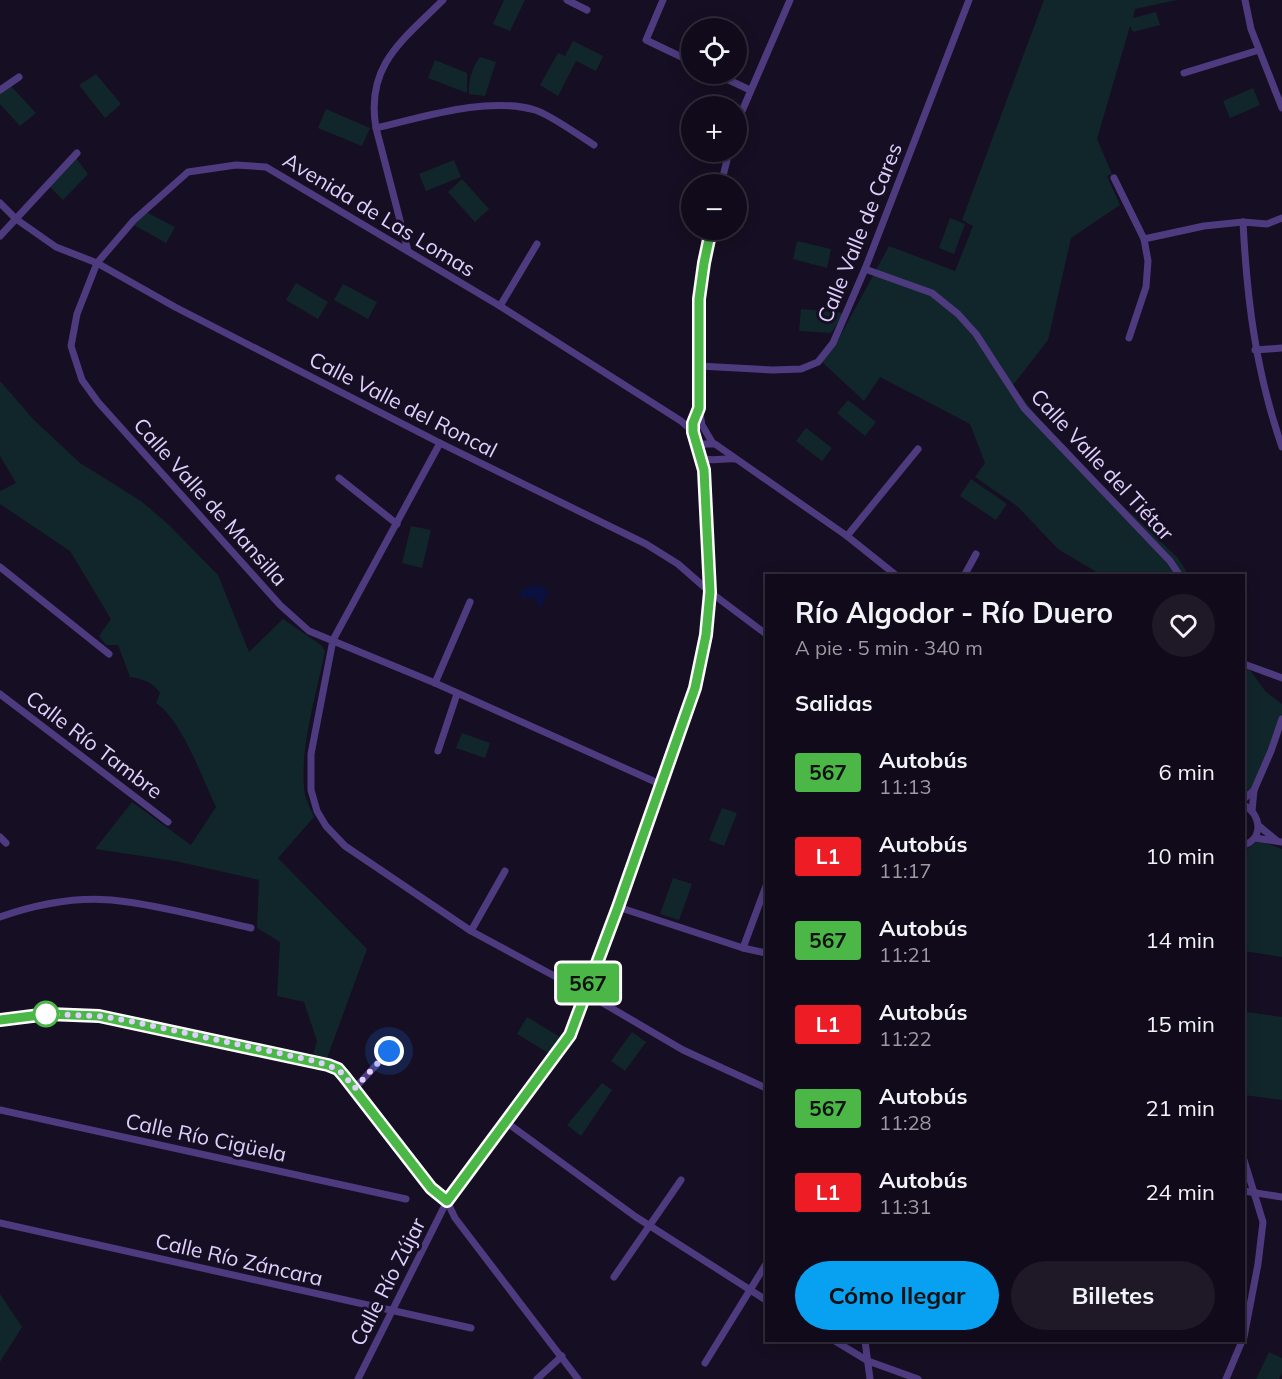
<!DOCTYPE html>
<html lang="es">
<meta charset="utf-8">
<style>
body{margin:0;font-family:Mulish,sans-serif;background:#1e1827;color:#f1f3f6;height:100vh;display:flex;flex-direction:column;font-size:22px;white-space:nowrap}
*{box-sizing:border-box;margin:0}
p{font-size:20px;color:#9c9aa2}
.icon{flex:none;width:33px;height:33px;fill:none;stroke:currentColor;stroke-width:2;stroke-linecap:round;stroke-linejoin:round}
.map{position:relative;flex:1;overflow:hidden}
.side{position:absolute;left:765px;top:574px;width:480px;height:768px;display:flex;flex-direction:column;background:#100a1a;border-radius:0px;box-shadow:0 3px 15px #0003,0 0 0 2px #302b39}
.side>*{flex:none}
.badge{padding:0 12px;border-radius:4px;font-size:21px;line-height:39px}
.fabs{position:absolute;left:681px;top:18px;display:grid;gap:12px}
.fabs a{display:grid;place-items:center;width:66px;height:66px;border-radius:50%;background:#100a1a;box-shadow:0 3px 15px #0003,0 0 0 2px #302b39;font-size:30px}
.you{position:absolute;width:30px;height:30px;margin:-15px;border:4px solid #fff;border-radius:50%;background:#1a73e8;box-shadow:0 0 0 9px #1a73e833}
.map>.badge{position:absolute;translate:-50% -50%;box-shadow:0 0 0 3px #fff}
h2{padding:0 30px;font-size:22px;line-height:54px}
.round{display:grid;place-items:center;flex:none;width:63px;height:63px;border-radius:32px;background:#1e1827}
.head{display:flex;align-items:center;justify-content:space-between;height:102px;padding:0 30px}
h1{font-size:28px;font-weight:700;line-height:45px}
.button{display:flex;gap:12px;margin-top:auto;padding:12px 30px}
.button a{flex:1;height:69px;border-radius:36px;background:#08a1f2;color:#111;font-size:24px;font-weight:700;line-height:69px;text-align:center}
.button a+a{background:#1e1827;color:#f1f3f6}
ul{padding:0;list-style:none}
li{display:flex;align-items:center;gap:18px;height:84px;padding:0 30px}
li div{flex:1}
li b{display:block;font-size:22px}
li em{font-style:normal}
li .badge{min-width:66px;font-weight:700;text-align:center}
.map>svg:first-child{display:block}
.green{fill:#11262b}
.water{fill:#0b113e}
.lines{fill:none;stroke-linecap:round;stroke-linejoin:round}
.minor{stroke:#4e3b7f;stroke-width:7}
.line-casing{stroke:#fff;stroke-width:14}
.line{stroke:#4ab747;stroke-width:9}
.walk{stroke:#e0d0fe;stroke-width:6;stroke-dasharray:0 10.8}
.stop-dot{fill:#fff;stroke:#4ab747;stroke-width:3}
.labels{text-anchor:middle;stroke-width:6;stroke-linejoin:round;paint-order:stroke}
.street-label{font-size:21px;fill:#e0d0fe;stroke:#160e22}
</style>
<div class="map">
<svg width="1282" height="1379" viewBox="0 0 1282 1379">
<rect width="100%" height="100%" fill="#160e22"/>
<!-- green -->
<g class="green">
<path d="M504,0H525L510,31L493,24Z"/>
<path d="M1044,0H1177L1135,9L1133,18L1156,12L1160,25L1133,32L1130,26L1097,139L1112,174L1107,176L1120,205L1071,238L1048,340L1013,385C1059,450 1121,503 1178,558L1189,576H1103L1058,549L1017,506L975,477L985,463L970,424L880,377L864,401L821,361L837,342L889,246L955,271L973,226L962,220Z"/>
<path d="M573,41L603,56L596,71L576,61L558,96L540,85L558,53L565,56Z"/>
<path d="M480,57L496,62L485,96L469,94C468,82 472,67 480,57Z"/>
<path d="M435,60L467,73V93L428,78Z"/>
<path d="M96,74L121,104L105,118L79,85Z"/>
<path d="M10,85L36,113L20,126L0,104V93Z"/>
<path d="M1253,88L1260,105L1230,118L1223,101Z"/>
<path d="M326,109L370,128L362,146L318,128Z"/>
<path d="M76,158L88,174L63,200L49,186Z"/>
<path d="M454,160L461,177L426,191L419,174Z"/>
<path d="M462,179L489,209L475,222L448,192Z"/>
<path d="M146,212L175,227L166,243L134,225Z"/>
<path d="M950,218L965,224L954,254L939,248Z"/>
<path d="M797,241L831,249L827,268L793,259Z"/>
<path d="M296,283L328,302L318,319L286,300Z"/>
<path d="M343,284L377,302L368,319L334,300Z"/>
<path d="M801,309L844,313L831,333L799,331Z"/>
<path d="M0,381L34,420L80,463L141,501L169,525L218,575L249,652L283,619L321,645L325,651C317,693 298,752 305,795C307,802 311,810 314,817L278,858L367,949L327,1058L313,1054L317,1041L304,1002L277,996L280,942L257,928L259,880L175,861L95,849L132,802L191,845L216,807C202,778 182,720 156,703L160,693C153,682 143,679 130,677L118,645H106L99,636L111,619L70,551L0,504V491L16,483L0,456Z"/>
<path d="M848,400L876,422L865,436L837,413Z"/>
<path d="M806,428L832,448L822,461L796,441Z"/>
<path d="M971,479L1007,504L996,520L960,496Z"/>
<path d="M411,526L431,530L422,568L402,563Z"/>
<path d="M1244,662L1266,692L1282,704V726L1253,785L1244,795Z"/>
<path d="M462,733L490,743L485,758L456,748Z"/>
<path d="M722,808L737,813L724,846L709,840Z"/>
<path d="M1258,840L1282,849V957L1244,951V875L1246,850Z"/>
<path d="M673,878L692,884L679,920L660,914Z"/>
<path d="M1247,1012L1282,1017V1100L1244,1095V1040Z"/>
<path d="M527,1017L560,1037L550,1054L517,1034Z"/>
<path d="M632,1032L646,1042L625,1071L611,1061Z"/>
<path d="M602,1083L612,1090L581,1136L567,1125Z"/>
<path d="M0,1294L22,1327L0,1362Z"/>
<path d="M1269,1352L1282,1358V1373L1279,1379H1256Z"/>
</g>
<!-- water -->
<path class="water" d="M533,585L541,586L547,590L548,596L543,600V606L539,607L535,598H520L522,589Z"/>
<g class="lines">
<!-- minor -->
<g class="minor">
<path d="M567,0L587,10"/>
<path d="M663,0L646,40L692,62"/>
<path d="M1245,0L1251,29L1282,108"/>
<path d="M1184,73L1259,50"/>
<path d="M716,74L750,90"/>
<path d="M0,90L19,77"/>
<path d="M736,125L790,0"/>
<path d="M376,128C424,117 487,96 535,110C551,115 578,135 594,145"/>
<path d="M1114,178L1144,239"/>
<path d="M721,184L729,152"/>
<path d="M0,203L16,219L56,247L97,263L175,307L440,443L646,544L678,564L710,592L766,634"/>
<path d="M1282,218L1267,224L1243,222C1247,301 1256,372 1282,447"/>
<path d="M711,230L699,299V408L702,425L712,442"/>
<path d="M0,236L77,153"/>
<path d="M408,251L376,128C365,65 403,40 443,0"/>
<path d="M865,269L932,293L958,314L976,334L1024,408L1170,561L1180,576"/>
<path d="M500,306L537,244"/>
<path d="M1129,338L1146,287L1148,261L1144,239L1204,226L1243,222"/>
<path d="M1255,350L1282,348"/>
<path d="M699,366L773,370L801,369L818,362L833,343L865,269L969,0"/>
<path d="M440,443L333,640L311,754V790L317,811L326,826L345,846L471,931L584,992L683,1050L766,1088"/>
<path d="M700,449L704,444H715L847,536L897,576"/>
<path d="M701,458C711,462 724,458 735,459"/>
<path d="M339,478L397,524"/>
<path d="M847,536L918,449"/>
<path d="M0,567L109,654"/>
<path d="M964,576L976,554"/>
<path d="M1244,664L1282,678"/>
<path d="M435,683L470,602"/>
<path d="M0,694L168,822"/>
<path d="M438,751L457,694"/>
<path d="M660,784L435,683L309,631L280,605L98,402L82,380L71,346L77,314L97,263L134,220L188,172L236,165L266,167L500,306L681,421L693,432"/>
<path d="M1244,799L1254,790"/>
<path d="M1244,805C1261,814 1264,838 1244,845"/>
<path d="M1252,811L1254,790L1271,751L1282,719"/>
<path d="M1259,826L1276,840"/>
<path d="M0,837L6,843"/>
<path d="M1255,838L1282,842"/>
<path d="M618,907L743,948L766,953"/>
<path d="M0,917C40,903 86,895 128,902C170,908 211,919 251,928"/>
<path d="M471,931L505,871"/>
<path d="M743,948L766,886"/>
<path d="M0,1020L48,1014L99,1015L315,1061L338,1069L344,1076L431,1188L447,1201L455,1218L578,1379"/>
<path d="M355,1088L389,1051"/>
<path d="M0,1110L406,1199"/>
<path d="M506,1122L636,1217L766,1300"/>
<path d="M1244,1160L1263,1222L1258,1264L1244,1337"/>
<path d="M1244,1191L1282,1197"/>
<path d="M0,1223L471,1328"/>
<path d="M614,1277L681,1180"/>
<path d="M835,1341L868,1361L918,1379"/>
<path d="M865,1341L870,1379"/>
<path d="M705,1363L766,1264"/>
<path d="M358,1379L447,1201L570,1035L618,907L695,688L706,635L710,592L704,470L693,432V423L699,408"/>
<path d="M537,1379L562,1356"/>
<path d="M1226,1379L1242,1341"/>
</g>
</g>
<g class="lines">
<defs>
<path id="line" d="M0,1020L48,1014L99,1016L328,1065L338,1069L344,1076L431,1188L447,1201L570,1035L618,907L695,688L706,635L710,592L704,470L693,432V423L699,408V299L704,263L711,230"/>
</defs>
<!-- line casing -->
<use href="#line" class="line-casing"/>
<!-- line -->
<use href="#line" class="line"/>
<!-- walk -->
<path class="walk" d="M46,1014L99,1016L130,1021L315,1061L338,1069L355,1088L389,1051"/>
</g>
<!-- markers -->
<circle class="stop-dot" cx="46" cy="1014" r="12"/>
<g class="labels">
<!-- street labels -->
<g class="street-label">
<text transform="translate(379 215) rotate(31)" y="7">Avenida de Las Lomas</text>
<text transform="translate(860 233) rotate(-68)" y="7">Calle Valle de Cares</text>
<text transform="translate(403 405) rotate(27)" y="7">Calle Valle del Roncal</text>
<text transform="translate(1102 465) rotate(47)" y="7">Calle Valle del Tiétar</text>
<text transform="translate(210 502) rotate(48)" y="7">Calle Valle de Mansilla</text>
<text transform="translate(94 745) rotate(37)" y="7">Calle Río Tambre</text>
<text transform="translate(206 1138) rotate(12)" y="7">Calle Río Cigüela</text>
<text transform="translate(239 1260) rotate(13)" y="7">Calle Río Záncara</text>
<text transform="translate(388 1282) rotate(-63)" y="7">Calle Río Zújar</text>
</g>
</g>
</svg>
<div class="fabs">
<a><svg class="icon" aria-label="locate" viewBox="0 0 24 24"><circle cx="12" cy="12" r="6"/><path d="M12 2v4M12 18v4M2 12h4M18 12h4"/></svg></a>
<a>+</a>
<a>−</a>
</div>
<div class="you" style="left:389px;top:1051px"></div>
<b class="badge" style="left:588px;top:983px;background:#4ab747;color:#111">567</b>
<section class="side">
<div class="head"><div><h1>Río Algodor - Río Duero</h1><p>A pie · 5 min · 340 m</p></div><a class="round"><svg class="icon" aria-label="heart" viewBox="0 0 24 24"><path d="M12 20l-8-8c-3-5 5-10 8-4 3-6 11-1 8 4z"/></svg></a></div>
<h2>Salidas</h2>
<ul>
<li><span class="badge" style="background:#4ab747;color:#111">567</span><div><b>Autobús</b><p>11:13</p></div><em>6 min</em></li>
<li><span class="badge" style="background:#ee1c25;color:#fff">L1</span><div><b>Autobús</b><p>11:17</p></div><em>10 min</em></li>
<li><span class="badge" style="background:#4ab747;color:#111">567</span><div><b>Autobús</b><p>11:21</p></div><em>14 min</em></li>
<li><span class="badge" style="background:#ee1c25;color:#fff">L1</span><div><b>Autobús</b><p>11:22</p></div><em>15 min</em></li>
<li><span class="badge" style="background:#4ab747;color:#111">567</span><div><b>Autobús</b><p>11:28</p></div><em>21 min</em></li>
<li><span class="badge" style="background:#ee1c25;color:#fff">L1</span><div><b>Autobús</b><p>11:31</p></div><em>24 min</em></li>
</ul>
<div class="button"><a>Cómo llegar</a><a>Billetes</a></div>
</section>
</div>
